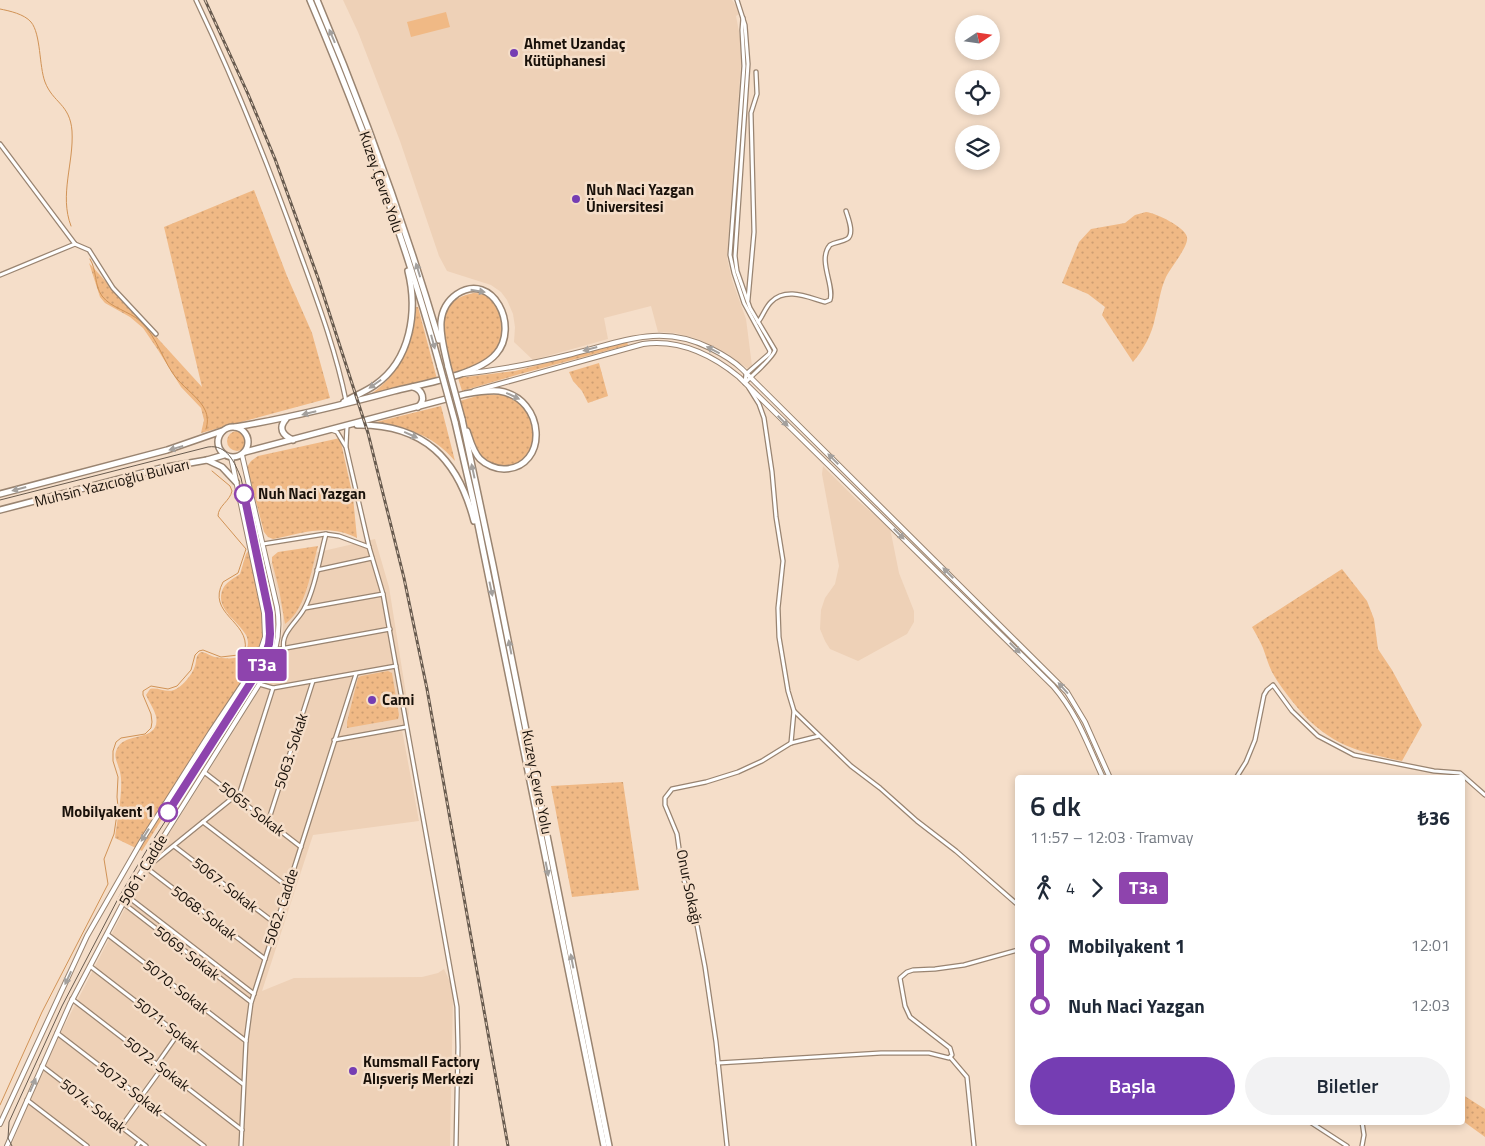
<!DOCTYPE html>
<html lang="tr">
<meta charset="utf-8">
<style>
body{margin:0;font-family:"Titillium Web",sans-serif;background:#f2f2f3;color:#1f2937;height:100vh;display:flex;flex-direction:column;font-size:19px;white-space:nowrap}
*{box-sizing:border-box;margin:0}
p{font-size:16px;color:#747a83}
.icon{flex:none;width:28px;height:28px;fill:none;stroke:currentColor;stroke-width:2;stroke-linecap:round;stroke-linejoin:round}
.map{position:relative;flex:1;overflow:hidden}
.details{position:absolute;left:1015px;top:775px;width:450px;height:350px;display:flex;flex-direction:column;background:#fff;border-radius:5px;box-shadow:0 2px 8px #0003}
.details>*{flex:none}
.badge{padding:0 10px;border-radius:4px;font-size:18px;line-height:32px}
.needle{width:32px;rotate:77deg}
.buttons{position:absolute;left:955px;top:15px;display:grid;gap:10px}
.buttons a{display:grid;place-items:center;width:45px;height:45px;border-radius:50%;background:#fff;box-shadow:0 2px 8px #0003;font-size:25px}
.map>.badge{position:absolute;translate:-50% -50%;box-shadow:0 0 0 2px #fff}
.legs{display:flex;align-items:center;gap:8px;height:55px;padding:0 15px;font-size:16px}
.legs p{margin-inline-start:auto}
.head{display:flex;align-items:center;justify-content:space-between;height:85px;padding:0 15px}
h1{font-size:28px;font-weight:600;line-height:38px}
.cta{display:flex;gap:10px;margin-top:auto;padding:10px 15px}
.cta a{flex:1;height:58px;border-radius:30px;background:#753db3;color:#fff;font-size:20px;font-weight:600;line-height:58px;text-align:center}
.cta a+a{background:#f2f2f3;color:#1f2937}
ul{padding:0 15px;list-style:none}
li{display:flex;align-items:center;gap:18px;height:60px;font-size:19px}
li i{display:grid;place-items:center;width:8px;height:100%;margin:0 6px;background:currentColor}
li i::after{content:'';width:12px;height:12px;margin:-6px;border:4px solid;border-radius:50%;background:#fff}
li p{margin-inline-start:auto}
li:first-child i{background:linear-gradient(#0000 50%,currentColor 0)}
li:last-child i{background:linear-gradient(currentColor 50%,#0000 0)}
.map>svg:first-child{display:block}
.built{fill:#eed1b7}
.grass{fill:url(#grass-dots)}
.pitch{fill:#f0b985}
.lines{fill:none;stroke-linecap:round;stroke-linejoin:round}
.stream{stroke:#d19356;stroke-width:1}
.minor-casing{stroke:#998471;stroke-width:5.5}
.tertiary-casing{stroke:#998471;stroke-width:6}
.trunk-casing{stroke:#998471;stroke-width:8}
.minor{stroke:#fff;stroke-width:3}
.tertiary{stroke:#fff;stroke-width:4}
.trunk{stroke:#fff;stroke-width:5}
.tram{stroke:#685b4f;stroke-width:1}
.rail-casing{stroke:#685b4f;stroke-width:3}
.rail{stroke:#f5dec9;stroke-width:1;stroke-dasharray:4;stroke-linecap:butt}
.trunk-bridge-casing{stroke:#998471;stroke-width:8;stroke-linecap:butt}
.trunk-bridge{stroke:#fff;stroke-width:5}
.oneway{fill:#a3a09d}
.line-1-casing{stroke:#fff;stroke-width:11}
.line-1{stroke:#8e44ad;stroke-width:8}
.poi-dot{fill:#753db3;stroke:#f5dec9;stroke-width:2}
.stop-1-dot{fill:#fff;stroke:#8e44ad;stroke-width:2.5}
.labels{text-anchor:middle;stroke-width:5;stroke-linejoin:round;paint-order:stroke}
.poi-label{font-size:15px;font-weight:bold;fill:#19110a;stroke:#f5dec9;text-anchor:start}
.street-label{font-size:15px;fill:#19110a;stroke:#f5dec9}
.stop-label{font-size:15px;font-weight:bold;fill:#19110a;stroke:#f5dec9;text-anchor:start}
</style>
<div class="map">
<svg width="1485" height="1146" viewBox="0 0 1485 1146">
<defs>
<pattern id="grass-dots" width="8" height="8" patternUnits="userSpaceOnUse" patternTransform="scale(1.25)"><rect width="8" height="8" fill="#f0b985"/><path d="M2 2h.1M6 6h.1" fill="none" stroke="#cd9e72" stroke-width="1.8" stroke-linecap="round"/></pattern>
</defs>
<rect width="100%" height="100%" fill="#f5dec9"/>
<!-- built -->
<g class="built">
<path d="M343,0H732L737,7L739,14L736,16L740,37L741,64L727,258L732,280L746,319L752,366L748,369L728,354L698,339L675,333L658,332L651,306L604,318L608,339L533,360L514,342L515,327L513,314L507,300L501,292L491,285L447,271L439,256L400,141L358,32Z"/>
<path d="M823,466L856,499L890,528L899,573L914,611V622L907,634L858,661L830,649L825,641L820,629L821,610L825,598L835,584L839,566L822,474Z"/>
<path d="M375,539L389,587L409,713L408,721L402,730L419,821L313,835L262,991L294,978L422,977L438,973L444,969L450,982L453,997L450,1146H11L45,1063L137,885L268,676L280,650L283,629V615L271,563Z"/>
</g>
<!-- grass -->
<g class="grass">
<path d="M254,190L287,276L312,333L330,398L201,433L204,420L201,408L181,387L158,350L143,328L130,317L105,303L100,297L89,263L202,387L164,227Z"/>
<path d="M1146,212C1156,213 1185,227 1187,237C1189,246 1171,267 1166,277C1160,290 1159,303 1155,318C1152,334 1144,349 1133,362L1102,315L1105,307L1088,294L1062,283L1079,242L1091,229L1125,223L1135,215Z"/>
<path d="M474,293C502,294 512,332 495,353C485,365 467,368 453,373C445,343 429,301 474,293Z"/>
<path d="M416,307H418L437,379L368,396C398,377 415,343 416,307Z"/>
<path d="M627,342L628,345L520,374L462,391L458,378L515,371Z"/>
<path d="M599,363L608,396L588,403L582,391L573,381L569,372Z"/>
<path d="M480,395C489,395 499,394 507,396C546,407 541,474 500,467C492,466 485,461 480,455C469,440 466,419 460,401Z"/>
<path d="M441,406L455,461C431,433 407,428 372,423Z"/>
<circle cx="237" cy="441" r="10"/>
<path d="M340,438L353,497L357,538C329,523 302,533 273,539L268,537L264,532L247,467L251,461L258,456Z"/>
<path d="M318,546C311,570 306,610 285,624L279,589L272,562V557L278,552Z"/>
<path d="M251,547L268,623L266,644L259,664L142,851L115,838C117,820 124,788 120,772C118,762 112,757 118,747C126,732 161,742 156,716C154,709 149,702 146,695L150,689C158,687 166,693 174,690C182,687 192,675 195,666C197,660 195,656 201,652C206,652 210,656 215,657C221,658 229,659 234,658C246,657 251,645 246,635C239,622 220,612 221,596C222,584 231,580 240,574L246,554Z"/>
<path d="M1342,569L1367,601L1374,619L1378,649L1392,670L1422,725L1402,761C1352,751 1324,742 1292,701C1285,692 1278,683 1272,672C1268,664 1266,656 1263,648C1260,641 1256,634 1252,627Z"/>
<path d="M388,671L392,673L399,715L398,719L347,728V722L358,678L361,676Z"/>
<path d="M623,782L639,890L572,897L551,786Z"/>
<path d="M1463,1095L1485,1109V1137L1463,1121Z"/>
</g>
<!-- pitch -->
<path class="pitch" d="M446,12L450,27L411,37L407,22Z"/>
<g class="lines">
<!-- stream -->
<g class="stream">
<path d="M0,9C10,11 24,14 31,22C41,34 39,66 45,82C53,103 70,104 72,131C74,163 59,195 71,226"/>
<path d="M90,259C97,270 94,285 102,296C111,308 129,311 140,321C158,338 163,362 177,379C185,388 201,400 205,410C208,416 208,423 206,429"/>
<path d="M0,1105L42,1012L108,884L104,859L114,834L118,807L117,797L118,777L113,761V751L116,742L121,738L145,734L151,728L152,722L151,714L143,695V691L151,686L168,689L177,686L191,670L195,655L199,651L203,650L221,657L238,655L245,650C250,621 206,614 223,582L238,573L246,549L218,516C218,506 230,501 232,491L230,486L212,471"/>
</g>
<defs>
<g id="minor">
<path d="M196,0C236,84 270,169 301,256C318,303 336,351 346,401"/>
<path d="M737,0L745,25L748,64L735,256L737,271L750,308L775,350C773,358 752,375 745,383"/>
<path d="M743,18L742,30L744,66L730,255L734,273L744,303L770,351L769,354L746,374L745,383"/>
<path d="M0,144L75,244"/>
<path d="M0,275L75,244L89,250L113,288L156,334"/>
<path d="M748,300L754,232L751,113L757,94L756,72"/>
<path d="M758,322C763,316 765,308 771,302C786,287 807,297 825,302L830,300C835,286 817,260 830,245C835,242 842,242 847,239C855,234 848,218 846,211"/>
<path d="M749,388L759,404L764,418L772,472L776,517L783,561L778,608L779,637L788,691L794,711L851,766L880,788L917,821L956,851L1018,905"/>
<path d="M331,430L337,432L346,447L369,547L383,594L457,1007L458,1047L456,1146"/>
<path d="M346,446L347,426"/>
<path d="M263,544L325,534L339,536L369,547"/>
<path d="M317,570L372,558"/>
<path d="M305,608L383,594"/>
<path d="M284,649C280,633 297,622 304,609C315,589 320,556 326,534"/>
<path d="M275,650L390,629"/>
<path d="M259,684L273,688L396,666"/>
<path d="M334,740L406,727"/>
<path d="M791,743L794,711"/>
<path d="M204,772L301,847"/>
<path d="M1236,778L1246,762L1255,740L1264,695L1267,690L1273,685L1292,711L1318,736L1354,755L1434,771L1460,773L1485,795"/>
<path d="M238,798L273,688"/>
<path d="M203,822L288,887"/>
<path d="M268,822L313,681"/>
<path d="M174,846L276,924"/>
<path d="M144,866L265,959"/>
<path d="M146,868L235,796"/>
<path d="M127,896L254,994"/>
<path d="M123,903L251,1002"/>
<path d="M107,934L246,1041"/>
<path d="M90,966L243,1084"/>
<path d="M72,999L242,1130"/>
<path d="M57,1033L204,1146"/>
<path d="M950,1057L967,1077L974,1146"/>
<path d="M718,1063L881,1053H929L949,1058L952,1055L950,1048L910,1017L905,1006L900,978L907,972L913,970L935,969L964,965L1018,950"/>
<path d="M157,1064L178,1034"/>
<path d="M42,1066L146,1146"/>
<path d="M141,1097L162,1068"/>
<path d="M27,1100L87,1146"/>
<path d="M1310,1122L1347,1146"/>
<path d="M1362,1122L1364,1135L1362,1146"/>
<path d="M121,1127L142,1098"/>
<path d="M137,1146L140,1142"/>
<path d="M241,1146L246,1041L251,1003L356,674"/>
<path d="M727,1146L716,1042L705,967L697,925L683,877L677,834L665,805V798L672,789L706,782L738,772L762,761L791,743L819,736"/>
</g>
<g id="tertiary">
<path d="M463,374C500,370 536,363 572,354C622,342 660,323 710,348C722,354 733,360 742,369L1067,692L1085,722L1110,778"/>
<path d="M474,391L643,344C679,339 711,354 739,377L1053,686C1078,715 1087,743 1103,778"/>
<path d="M0,1124L87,936L141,842L210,733L256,664L265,637L264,613L231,457"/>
<path d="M7,1146L70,1004L130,890L265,675C277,653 281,631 277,607L242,455"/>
</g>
<g id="trunk">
<path d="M310,0C361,120 406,242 440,367"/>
<path d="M317,0C364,111 405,225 439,340"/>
<path d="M413,387C423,390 426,400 418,407"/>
<path d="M344,402C354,396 365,392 375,385C411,360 418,311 408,271"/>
<path d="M286,419C278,428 282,435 293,440"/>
<path d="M462,419L493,565L609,1146"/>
<path d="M455,422L473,500L604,1146"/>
<path d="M357,425C424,424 458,459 474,521"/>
<circle cx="233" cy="442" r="15"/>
<path d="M235,427C289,418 342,405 394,391C422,384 478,375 496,354C520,327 493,271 457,294C447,301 442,310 441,322C440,337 445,353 448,367"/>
<path d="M245,452L465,394C476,392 488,390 499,391C546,398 549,468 504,469C496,469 486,465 480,459C473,452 470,440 467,431"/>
<path d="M207,460L222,467L236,482"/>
<path d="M0,494L167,450L222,431"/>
<path d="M0,510L161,468L207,460L224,455"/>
</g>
</defs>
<!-- minor casing -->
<use href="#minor" class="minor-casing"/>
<!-- tertiary casing -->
<use href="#tertiary" class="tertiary-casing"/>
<!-- trunk casing -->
<use href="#trunk" class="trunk-casing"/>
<!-- minor -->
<use href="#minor" class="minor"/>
<!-- tertiary -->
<use href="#tertiary" class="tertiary"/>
<!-- trunk -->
<use href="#trunk" class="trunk"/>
<!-- tram -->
<path class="tram" d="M0,500L208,447C227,444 235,463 241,478L272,623L271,644L259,676L148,848L120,895L62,1006L9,1122L8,1138L12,1146"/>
<defs>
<path id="rail" d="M205,0L248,94L275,159L318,278L368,433L404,578L427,689L508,1146"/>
</defs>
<!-- rail casing -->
<use href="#rail" class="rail-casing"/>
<!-- rail -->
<use href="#rail" class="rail"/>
<defs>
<g id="trunk-bridge">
<path d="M440,367L455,422"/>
<path d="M448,367L462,419"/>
</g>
</defs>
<!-- trunk-bridge casing -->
<use href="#trunk-bridge" class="trunk-bridge-casing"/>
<!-- trunk-bridge -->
<use href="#trunk-bridge" class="trunk-bridge"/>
</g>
<!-- one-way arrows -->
<defs><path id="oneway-solid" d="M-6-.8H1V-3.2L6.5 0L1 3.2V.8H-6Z" transform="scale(1.25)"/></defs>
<g class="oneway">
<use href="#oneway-solid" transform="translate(332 36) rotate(-113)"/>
<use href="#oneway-solid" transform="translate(418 270) rotate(-107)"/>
<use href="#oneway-solid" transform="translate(478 291) rotate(9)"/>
<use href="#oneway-solid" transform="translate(433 342) rotate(75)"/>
<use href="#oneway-solid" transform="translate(590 349) rotate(165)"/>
<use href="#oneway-solid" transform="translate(713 350) rotate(-153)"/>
<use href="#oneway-solid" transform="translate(375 384) rotate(145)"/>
<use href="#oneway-solid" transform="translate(513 396) rotate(25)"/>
<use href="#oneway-solid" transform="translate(309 413) rotate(166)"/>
<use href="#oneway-solid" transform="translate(783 421) rotate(45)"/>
<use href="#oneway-solid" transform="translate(411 435) rotate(24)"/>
<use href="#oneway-solid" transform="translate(176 448) rotate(164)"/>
<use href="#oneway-solid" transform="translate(833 459) rotate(-135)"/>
<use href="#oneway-solid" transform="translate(473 471) rotate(-102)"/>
<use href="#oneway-solid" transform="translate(19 489) rotate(165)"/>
<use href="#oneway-solid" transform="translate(899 534) rotate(45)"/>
<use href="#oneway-solid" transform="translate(948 573) rotate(-135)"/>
<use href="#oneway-solid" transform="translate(491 589) rotate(78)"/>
<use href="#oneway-solid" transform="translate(510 647) rotate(-101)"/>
<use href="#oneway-solid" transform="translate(1015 648) rotate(45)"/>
<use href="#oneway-solid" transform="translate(1063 688) rotate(-132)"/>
<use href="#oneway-solid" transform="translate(145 835) rotate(122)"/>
<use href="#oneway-solid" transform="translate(547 869) rotate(79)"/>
<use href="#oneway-solid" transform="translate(572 961) rotate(-101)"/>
<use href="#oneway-solid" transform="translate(68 978) rotate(115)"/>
<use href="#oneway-solid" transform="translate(33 1085) rotate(-66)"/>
</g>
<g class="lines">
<defs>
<path id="line-1" d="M168,812L262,665L269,644L270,634L269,613L244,494"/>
</defs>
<!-- line-1 casing -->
<use href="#line-1" class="line-1-casing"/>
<!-- line-1 -->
<use href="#line-1" class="line-1"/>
</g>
<!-- markers -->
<g class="poi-dot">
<circle cx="514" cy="53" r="5"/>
<circle cx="576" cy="199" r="5"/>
<circle cx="372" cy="700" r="5"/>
<circle cx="353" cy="1071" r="5"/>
</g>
<g class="stop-1-dot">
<circle cx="244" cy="494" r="9"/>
<circle cx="168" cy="812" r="9"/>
</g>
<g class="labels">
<!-- poi labels -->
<g class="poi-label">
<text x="524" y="49">Ahmet Uzandaç<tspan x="524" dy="17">Kütüphanesi</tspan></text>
<text x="586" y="195">Nuh Naci Yazgan<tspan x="586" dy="17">Üniversitesi</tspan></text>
<text x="382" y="705">Cami</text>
<text x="363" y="1067">Kumsmall Factory<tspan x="363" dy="17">Alışveriş Merkezi</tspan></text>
</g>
<!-- street labels -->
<g class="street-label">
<text transform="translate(381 182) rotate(71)" y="5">Kuzey Çevre Yolu</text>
<text transform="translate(112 483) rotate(-14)" y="5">Muhsin Yazıcıoğlu Bulvarı</text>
<text transform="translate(291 751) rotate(-72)" y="5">5063. Sokak</text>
<text transform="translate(537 782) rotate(79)" y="5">Kuzey Çevre Yolu</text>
<text transform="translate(252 809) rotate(38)" y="5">5065. Sokak</text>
<text transform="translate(143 870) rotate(-59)" y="5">5061. Cadde</text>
<text transform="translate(225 885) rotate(38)" y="5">5067. Sokak</text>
<text transform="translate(689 887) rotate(78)" y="5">Onur Sokağı</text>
<text transform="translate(281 907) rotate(-72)" y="5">5062. Cadde</text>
<text transform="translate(204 913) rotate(38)" y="5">5068. Sokak</text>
<text transform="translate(187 953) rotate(38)" y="5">5069. Sokak</text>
<text transform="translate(176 987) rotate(38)" y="5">5070. Sokak</text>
<text transform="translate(167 1025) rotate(38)" y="5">5071. Sokak</text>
<text transform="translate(157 1064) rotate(38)" y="5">5072. Sokak</text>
<text transform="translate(130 1089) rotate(38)" y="5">5073. Sokak</text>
<text transform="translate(93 1106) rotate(38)" y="5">5074. Sokak</text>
</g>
<!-- stop labels -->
<g class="stop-label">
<text x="258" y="499">Nuh Naci Yazgan</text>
<text x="154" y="817" text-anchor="end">Mobilyakent 1</text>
</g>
</g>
</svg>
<div class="buttons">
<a><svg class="needle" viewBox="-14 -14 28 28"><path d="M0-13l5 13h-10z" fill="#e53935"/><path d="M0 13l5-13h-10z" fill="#747a83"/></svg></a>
<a><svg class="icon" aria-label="locate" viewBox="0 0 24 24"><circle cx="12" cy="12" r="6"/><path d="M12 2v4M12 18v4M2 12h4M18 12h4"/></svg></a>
<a><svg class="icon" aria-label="layers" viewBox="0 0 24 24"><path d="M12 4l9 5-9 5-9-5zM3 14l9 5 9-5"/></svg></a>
</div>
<b class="badge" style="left:262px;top:665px;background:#8e44ad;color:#fff">T3a</b>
<section class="details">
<div class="head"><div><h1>6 dk</h1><p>11:57 – 12:03 · Tramvay</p></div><b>₺36</b></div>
<div class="legs"><svg class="icon" aria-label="walk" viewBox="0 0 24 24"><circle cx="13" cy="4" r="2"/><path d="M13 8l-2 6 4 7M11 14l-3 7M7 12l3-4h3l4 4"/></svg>4<svg class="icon" aria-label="forward" viewBox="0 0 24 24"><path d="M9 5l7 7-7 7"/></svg><b class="badge" style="background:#8e44ad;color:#fff">T3a</b></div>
<ul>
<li><i style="color:#8e44ad"></i><b>Mobilyakent 1</b><p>12:01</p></li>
<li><i style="color:#8e44ad"></i><b>Nuh Naci Yazgan</b><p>12:03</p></li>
</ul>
<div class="cta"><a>Başla</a><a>Biletler</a></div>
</section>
</div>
